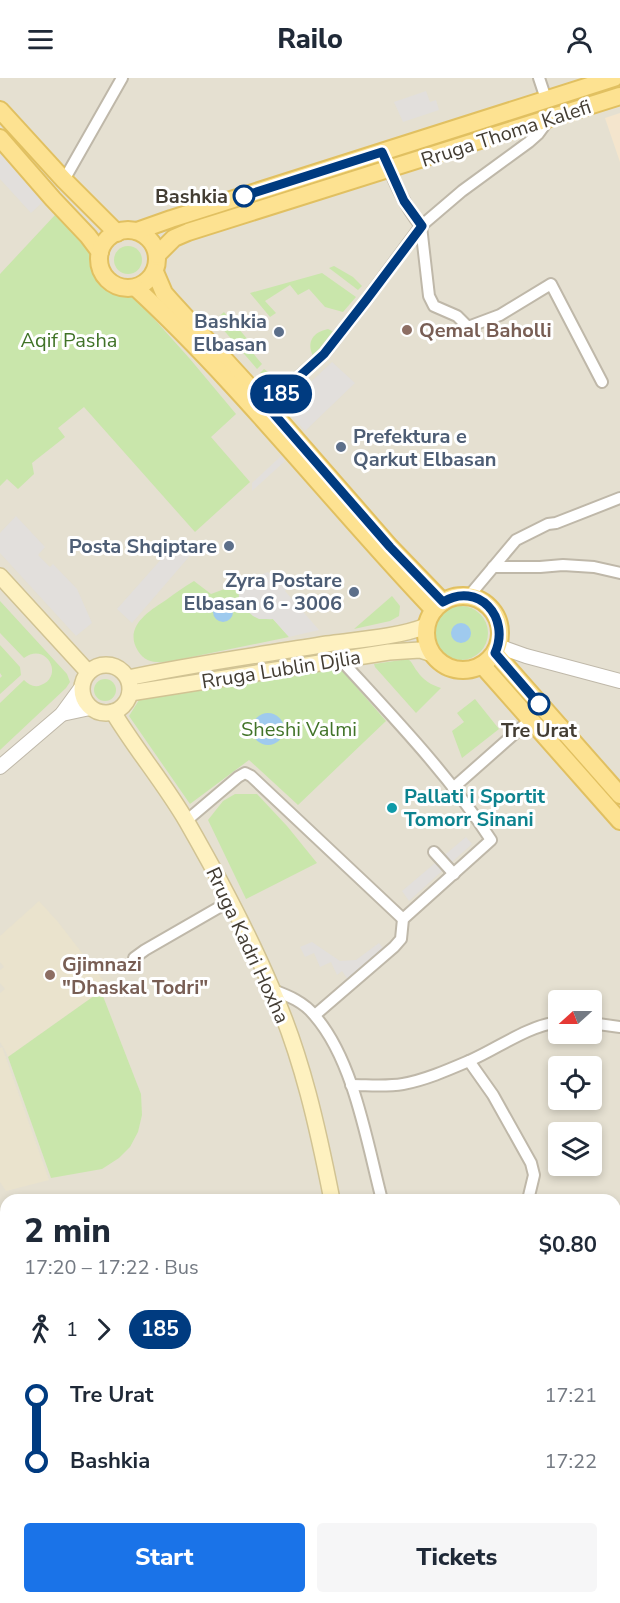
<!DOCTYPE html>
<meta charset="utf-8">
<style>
body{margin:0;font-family:"Nunito Sans",sans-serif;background:#f6f6f7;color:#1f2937;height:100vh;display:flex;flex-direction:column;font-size:22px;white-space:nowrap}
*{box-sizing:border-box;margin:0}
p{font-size:20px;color:#747a83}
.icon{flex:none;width:33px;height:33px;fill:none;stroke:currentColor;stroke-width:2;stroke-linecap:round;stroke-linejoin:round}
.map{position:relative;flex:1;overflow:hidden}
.details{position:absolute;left:0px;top:1116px;width:621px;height:410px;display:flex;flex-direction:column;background:#fff;border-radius:18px 18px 0 0;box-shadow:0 3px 9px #0003}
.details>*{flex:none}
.badge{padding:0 12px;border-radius:20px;font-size:21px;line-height:39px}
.needle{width:39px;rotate:249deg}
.tools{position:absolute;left:548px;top:912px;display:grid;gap:12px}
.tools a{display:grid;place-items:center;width:54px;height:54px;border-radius:6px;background:#fff;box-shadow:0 3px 9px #0003;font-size:30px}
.map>.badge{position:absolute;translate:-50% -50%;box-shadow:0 0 0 3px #fff}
.legs{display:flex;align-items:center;gap:9px;height:66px;padding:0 24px;font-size:20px}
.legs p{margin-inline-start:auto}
.summary{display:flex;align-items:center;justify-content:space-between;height:102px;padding:0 24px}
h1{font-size:33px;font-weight:800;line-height:45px}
.button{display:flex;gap:12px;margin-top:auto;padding:12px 24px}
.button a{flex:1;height:69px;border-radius:6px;background:#1a73e8;color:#fff;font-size:24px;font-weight:800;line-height:69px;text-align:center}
.button a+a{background:#f6f6f7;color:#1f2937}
ul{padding:0 24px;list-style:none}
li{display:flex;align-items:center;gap:21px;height:66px;font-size:22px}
li i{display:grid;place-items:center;width:9px;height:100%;margin:0 8px;background:currentColor}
li i::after{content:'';width:15px;height:15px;margin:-8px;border:4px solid;border-radius:50%;background:#fff}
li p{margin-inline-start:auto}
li:first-child i{background:linear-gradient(#0000 50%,currentColor 0)}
li:last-child i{background:linear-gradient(currentColor 50%,#0000 0)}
header{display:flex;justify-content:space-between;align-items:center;height:78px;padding:0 24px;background:#fff;font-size:27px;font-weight:800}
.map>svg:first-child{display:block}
.residential{fill:#e5e0d1;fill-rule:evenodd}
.commercial{fill:#f4e5cd}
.education{fill:#eae3cd}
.green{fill:#c9e6ab}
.parking{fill:#e2dfdc}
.water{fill:#9fcaee}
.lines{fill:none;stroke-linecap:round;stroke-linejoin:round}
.minor-tunnel{stroke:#cecac0;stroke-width:10;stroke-dasharray:10 5;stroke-linecap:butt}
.minor-casing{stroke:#bfb8a9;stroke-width:14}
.tertiary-casing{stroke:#bfb8a9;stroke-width:16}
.secondary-casing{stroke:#d1c393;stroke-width:18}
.primary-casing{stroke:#e1c061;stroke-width:20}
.minor{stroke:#fff;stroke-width:10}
.tertiary{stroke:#fff;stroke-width:14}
.secondary{stroke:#fef1c0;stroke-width:15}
.primary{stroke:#fde291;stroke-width:16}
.line-1-casing{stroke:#fff;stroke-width:14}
.line-1{stroke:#003b80;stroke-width:9}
.stop-1-dot{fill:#fff;stroke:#003b80;stroke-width:3}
.education-dot{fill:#8d6e63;stroke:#fff;stroke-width:2}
.service-dot{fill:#5c6f8a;stroke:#fff;stroke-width:2}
.culture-dot{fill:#0f9aa8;stroke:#fff;stroke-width:2}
.labels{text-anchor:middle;stroke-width:6;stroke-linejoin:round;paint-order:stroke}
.street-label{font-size:20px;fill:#433d33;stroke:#fff}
.stop-label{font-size:20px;font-weight:bold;fill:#433d33;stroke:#fff;text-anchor:end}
.service-label{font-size:20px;font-weight:bold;fill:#4e5e75;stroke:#fff;text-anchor:end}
.education-label{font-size:20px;font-weight:bold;fill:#785e54;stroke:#fff;text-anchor:start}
.park-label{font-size:20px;fill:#417328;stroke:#fff}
.culture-label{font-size:20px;font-weight:bold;fill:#0d838f;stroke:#fff;text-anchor:start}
</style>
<header><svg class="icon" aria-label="menu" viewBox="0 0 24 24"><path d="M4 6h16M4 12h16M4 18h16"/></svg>Railo<svg class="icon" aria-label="person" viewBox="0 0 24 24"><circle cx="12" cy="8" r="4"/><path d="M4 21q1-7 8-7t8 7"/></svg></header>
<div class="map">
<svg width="620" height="1525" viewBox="0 0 620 1525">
<rect width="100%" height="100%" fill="#f1ede3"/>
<!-- residential -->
<path class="residential" d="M0,0H620V1525H0ZM558,922H591V956H558ZM558,988H591V1022H558ZM558,1054H591V1088H558ZM6,1122H615V1520H6Z"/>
<!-- commercial -->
<path class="commercial" d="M620,35V84L605,40Z"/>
<!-- education -->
<g class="education">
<path d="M39,823L58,844L103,902L105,908L101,913L8,979L5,972L0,964V915L5,911L0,905V892L4,889L0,884V858Z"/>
<path d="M2,969L49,1102L6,1113L0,1104V970Z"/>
</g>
<!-- green -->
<g class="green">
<path d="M55,137L94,177L98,193L113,210L130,214L190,281L236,336L211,359L250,404L195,454L84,329L58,350L65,359L32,385L34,396L18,411L7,401L0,408V196Z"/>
<circle cx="128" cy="182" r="14"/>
<path d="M334,188L353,199L362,208L358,212L329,190Z"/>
<path d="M322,195L356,219L343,234L325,229L309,211L298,217L290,207L265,223L276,235L270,239L250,215Z"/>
<path d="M224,234L250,264L247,268L262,286L257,291L215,242Z"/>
<path d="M328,251L334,254L313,278C306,264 313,254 328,251Z"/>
<path d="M264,291L275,299H283L286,303L276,312L260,295Z"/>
<path d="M194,503L211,516L238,506C237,527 252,543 273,541L289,559L172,583C159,585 146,586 138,573C123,549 149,533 166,522C175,515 184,509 194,503Z"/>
<path d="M392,518L400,528L399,538L390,543L354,551Z"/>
<path d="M0,523L67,596L70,604L66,610L0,672V625L24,602C29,607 35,610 41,607C65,598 46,563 24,580L0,555Z"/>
<circle cx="461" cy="555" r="27"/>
<path d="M0,567L20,589L21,597L0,616V600L2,598L0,595Z"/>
<path d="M408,581C413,585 413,588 417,593C423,602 431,607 441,610L416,635L375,589L374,586Z"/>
<path d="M340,590L386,643L298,727L249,682L190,726L129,638L139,622Z"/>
<circle cx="105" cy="612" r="11"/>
<path d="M475,621L499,651L462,680L452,653L464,644L457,635Z"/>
<path d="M235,716H257L287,748L317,785L246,821L208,742L223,723Z"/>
<path d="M101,913L141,1016L142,1037L138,1054L130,1069L119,1080L102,1091L51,1100L8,979Z"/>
</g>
<!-- parking -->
<g class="parking">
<path d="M426,13L430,24L436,22L439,32L403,44L394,24Z"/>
<path d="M0,67L48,119L31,135L0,101Z"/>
<path d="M332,284L355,305L305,353L284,329Z"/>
<path d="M281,378L285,383L252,413V405Z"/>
<path d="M16,438L45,469L38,477L50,489L53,486L77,511L92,545L76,558L0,475V455Z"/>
<path d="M180,460L194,473L132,545L117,531Z"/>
<path d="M268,494L278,505L283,500L290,507L285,513L319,552L289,559L273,541H259L253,538L244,530L239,520L238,506Z"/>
<path d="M466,759L472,766L409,823L402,813Z"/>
<path d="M312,864L340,883L356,882L379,865L387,875L351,906L342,893L337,897L331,884L320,889L314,875L305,879L300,869Z"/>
</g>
<!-- water -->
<g class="water">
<circle cx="223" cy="534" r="10"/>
<circle cx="461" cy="555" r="10"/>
<circle cx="268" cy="651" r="16"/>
</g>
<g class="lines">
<!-- minor-tunnel -->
<path class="minor-tunnel" d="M616,1525V1509"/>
<defs>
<g id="minor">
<path d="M539,0L546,21"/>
<path d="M382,74C393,100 403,126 421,148"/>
<path d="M64,102L122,0"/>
<path d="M421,148L429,218L434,228L457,238L468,249L500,237L551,206L602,304"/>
<path d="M263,331L324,276L367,221L421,148L462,113L529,64L538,56L549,41"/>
<path d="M493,489H540L563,487L594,489L620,495"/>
<path d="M469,518L516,462L548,446L556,445L620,420"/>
<path d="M453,710L530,642"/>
<path d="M186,743L238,699L245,695L251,698L403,841"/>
<path d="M434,774L454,796"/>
<path d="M134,880L145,872L230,823"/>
<path d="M273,912C289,918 304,924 315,938C354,983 367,1065 382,1122"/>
<path d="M315,937L394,869L401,861L403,841L491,762C449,697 393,639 341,582"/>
<path d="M591,945L620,949"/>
<path d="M469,983L493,1017L531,1085L534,1097L528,1122"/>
<path d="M351,1007C368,1007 386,1009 403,1006C425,1002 448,992 469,983C499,970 525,949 558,944"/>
<path d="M0,1177L6,1178"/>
<path d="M0,1322L6,1327"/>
<path d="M615,1342H620"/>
<path d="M0,1384L6,1383"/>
<path d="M615,1432L620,1431"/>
<path d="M615,1490L617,1491L616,1509"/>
</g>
<g id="tertiary">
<path d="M498,568L526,578L620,603"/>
<path d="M62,636L90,630"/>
<path d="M0,689L62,636L81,610"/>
</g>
<g id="secondary">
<path d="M0,498L88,594"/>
<circle cx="106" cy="611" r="24"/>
<path d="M128,600C193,586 260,577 327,566C357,562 399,559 426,548"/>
<path d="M130,615L389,574L420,572L432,576"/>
<path d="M113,634C136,672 165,706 187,744C218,798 248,854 272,911C302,978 318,1051 332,1122"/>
<path d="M414,1520L418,1525"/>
<path d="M318,1525L326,1520"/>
</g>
<g id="primary">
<path d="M0,32L64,102L117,155"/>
<path d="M0,60L53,121L88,158L100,174"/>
<circle cx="128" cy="181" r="29"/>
<path d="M137,153L171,141L614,0"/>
<path d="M157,177L174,160L188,154L620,18"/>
<path d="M155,194L164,215L171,223L267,328L390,469L443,524"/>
<path d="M136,210C243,309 333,426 434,532"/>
<circle cx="463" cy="555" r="37"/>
<path d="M495,575L620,717"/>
<path d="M482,587L620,743"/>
</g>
</defs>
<!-- minor casing -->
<use href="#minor" class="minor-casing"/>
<!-- tertiary casing -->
<use href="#tertiary" class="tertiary-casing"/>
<!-- secondary casing -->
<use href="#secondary" class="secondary-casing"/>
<!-- primary casing -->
<use href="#primary" class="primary-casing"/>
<!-- minor -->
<use href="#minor" class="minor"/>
<!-- tertiary -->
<use href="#tertiary" class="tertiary"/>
<!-- secondary -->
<use href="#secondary" class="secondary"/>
<!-- primary -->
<use href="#primary" class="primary"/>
</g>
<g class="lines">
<defs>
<path id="line-1" d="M244,118L382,74L404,123L422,148L367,221L324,276L267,328L390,469L443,524C478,503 511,539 495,575L539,626"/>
</defs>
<!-- line-1 casing -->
<use href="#line-1" class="line-1-casing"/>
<!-- line-1 -->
<use href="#line-1" class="line-1"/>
</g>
<!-- markers -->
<g class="stop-1-dot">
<circle cx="244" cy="118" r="10"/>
<circle cx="539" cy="626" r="10"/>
</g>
<g class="education-dot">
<circle cx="407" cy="252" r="6"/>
<circle cx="50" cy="897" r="6"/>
</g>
<g class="service-dot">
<circle cx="279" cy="254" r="6"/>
<circle cx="341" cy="369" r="6"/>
<circle cx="229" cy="468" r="6"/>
<circle cx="354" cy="514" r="6"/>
</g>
<circle class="culture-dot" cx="392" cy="730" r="6"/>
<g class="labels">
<!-- street labels -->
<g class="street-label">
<text transform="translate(506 55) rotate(-18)" y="7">Rruga Thoma Kalefi</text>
<text transform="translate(281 591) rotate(-9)" y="7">Rruga Lublin Djlia</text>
<text transform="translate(248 867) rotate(65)" y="7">Rruga Kadri Hoxha</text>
</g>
<!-- stop labels -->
<g class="stop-label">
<text x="228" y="125">Bashkia</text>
<text x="539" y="659" text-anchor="middle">Tre Urat</text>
</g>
<!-- service labels -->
<g class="service-label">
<text x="267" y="250">Bashkia<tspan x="267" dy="23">Elbasan</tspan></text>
<text x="353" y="365" text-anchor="start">Prefektura e<tspan x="353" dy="23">Qarkut Elbasan</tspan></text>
<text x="217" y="475">Posta Shqiptare</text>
<text x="342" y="509">Zyra Postare<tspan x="342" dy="23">Elbasan 6 - 3006</tspan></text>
</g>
<!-- education labels -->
<g class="education-label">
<text x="419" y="259">Qemal Baholli</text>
<text x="62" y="893">Gjimnazi<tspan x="62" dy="23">"Dhaskal Todri"</tspan></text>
</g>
<!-- park labels -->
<g class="park-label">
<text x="69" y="269">Aqif Pasha</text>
<text x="299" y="658">Sheshi Valmi</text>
</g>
<!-- culture labels -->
<g class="culture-label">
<text x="404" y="725">Pallati i Sportit<tspan x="404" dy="23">Tomorr Sinani</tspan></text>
</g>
</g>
</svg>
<div class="tools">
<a><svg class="needle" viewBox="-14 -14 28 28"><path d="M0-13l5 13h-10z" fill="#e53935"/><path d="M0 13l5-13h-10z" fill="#747a83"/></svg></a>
<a><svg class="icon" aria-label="locate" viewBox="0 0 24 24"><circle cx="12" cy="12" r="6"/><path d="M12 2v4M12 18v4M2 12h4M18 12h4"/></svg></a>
<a><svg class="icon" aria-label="layers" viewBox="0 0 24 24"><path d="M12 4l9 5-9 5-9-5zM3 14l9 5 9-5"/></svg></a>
</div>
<b class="badge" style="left:281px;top:316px;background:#003b80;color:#fff">185</b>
<section class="details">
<div class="summary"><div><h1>2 min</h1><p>17:20 – 17:22 · Bus</p></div><b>$0.80</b></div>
<div class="legs"><svg class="icon" aria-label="walk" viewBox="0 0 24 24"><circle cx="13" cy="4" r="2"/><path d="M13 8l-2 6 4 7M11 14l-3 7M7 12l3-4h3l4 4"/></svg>1<svg class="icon" aria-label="forward" viewBox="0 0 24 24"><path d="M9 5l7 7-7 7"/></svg><b class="badge" style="background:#003b80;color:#fff">185</b></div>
<ul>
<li><i style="color:#003b80"></i><b>Tre Urat</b><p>17:21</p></li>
<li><i style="color:#003b80"></i><b>Bashkia</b><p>17:22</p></li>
</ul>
<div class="button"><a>Start</a><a>Tickets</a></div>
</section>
</div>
